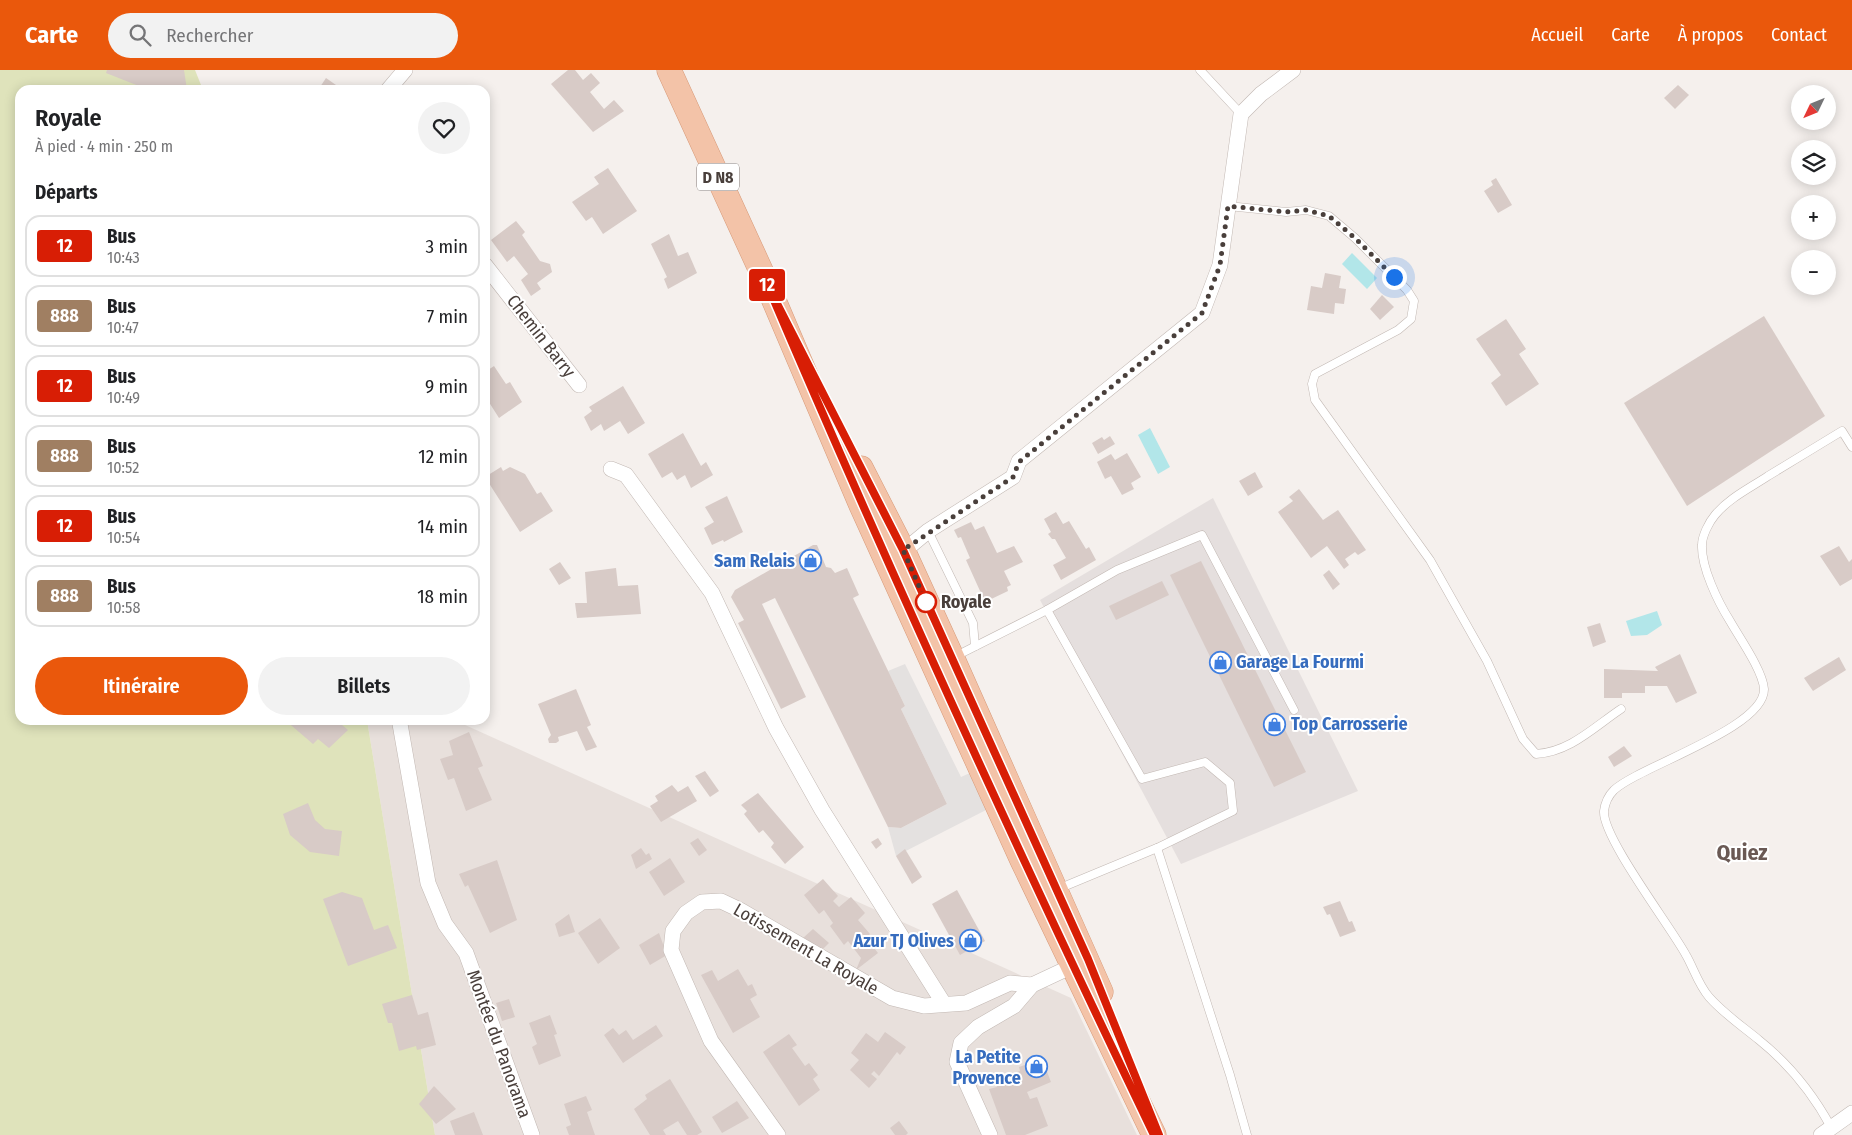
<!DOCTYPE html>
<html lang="fr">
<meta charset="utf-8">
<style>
body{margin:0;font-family:"Fira Sans Condensed",sans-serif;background:#f2f2f2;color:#202124;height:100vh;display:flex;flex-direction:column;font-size:19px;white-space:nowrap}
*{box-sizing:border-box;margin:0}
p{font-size:16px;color:#757577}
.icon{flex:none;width:28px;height:28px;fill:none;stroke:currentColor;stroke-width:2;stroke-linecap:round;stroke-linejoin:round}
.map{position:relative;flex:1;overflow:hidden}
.details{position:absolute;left:15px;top:15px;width:475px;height:640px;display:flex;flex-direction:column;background:#fff;border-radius:15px;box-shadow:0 2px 12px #0003}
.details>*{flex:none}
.badge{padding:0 10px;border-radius:4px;font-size:18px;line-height:32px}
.needle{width:32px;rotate:227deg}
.tools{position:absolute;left:1791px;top:15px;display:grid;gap:10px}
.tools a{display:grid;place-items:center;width:45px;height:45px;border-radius:50%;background:#fff;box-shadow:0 2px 12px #0003;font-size:25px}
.you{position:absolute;width:25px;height:25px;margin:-12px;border:4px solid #fff;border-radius:50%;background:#1a73e8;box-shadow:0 0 0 8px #1a73e833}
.map>.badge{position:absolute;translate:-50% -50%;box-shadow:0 0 0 2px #fff}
h2{padding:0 20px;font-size:19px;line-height:45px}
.round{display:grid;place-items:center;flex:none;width:52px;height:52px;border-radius:26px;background:#f2f2f2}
.headline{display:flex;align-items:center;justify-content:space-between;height:85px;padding:0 20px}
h1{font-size:24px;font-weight:600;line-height:38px}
.action{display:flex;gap:10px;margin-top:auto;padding:10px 20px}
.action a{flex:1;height:58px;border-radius:30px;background:#ea580c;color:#fff;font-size:20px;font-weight:600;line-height:58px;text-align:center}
.action a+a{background:#f2f2f2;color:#202124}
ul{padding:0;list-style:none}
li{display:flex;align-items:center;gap:15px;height:62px;margin:0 10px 8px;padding:0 10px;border:2px solid #e0e0e0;border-radius:15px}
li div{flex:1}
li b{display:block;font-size:19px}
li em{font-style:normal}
li .badge{min-width:55px;font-weight:700;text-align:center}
header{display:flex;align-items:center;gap:30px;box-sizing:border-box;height:70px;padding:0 25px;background:#ea580c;color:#fff}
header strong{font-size:24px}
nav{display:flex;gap:28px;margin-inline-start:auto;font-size:18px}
.search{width:350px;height:45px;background:#f2f2f2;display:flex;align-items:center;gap:12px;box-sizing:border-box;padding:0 18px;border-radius:28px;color:#757577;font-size:19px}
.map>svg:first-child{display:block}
.residential{fill:#e8e0dc}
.industrial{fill:#e5dfde}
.green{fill:#dfe3bb}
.parking{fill:#e4e1e0}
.water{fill:#b2e6e9}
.building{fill:#d8cbc7}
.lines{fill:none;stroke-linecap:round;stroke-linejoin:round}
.lane-casing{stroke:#c2b8b3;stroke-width:9}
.street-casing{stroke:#c2b8b3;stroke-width:16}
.primary-casing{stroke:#d79a79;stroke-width:25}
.lane{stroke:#fff;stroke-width:8}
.street{stroke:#fff;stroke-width:15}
.primary{stroke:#f3c3a8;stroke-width:24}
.line-casing{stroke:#fff;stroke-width:11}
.line{stroke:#d81e05;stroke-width:8}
.walk{stroke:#493f3b;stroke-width:5;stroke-dasharray:0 9}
.stop-dot{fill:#fff;stroke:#d81e05;stroke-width:2.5}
.labels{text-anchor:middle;stroke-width:4;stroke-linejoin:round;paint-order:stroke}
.shield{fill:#fff;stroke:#807976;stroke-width:1}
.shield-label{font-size:16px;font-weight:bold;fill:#493f3b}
.street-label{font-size:18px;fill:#493f3b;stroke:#fff}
.shop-label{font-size:18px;font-weight:bold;fill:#366cbe;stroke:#fff;text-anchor:end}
.stop-label{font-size:18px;font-weight:bold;fill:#493f3b;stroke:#fff;text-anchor:start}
.district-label{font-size:22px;font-weight:bold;fill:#6a5954;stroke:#fff}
</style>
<header>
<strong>Carte</strong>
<div class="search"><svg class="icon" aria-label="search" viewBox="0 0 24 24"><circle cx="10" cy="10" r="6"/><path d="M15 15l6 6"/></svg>Rechercher</div>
<nav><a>Accueil</a><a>Carte</a><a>À propos</a><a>Contact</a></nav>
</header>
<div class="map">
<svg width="1852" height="1065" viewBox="0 0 1852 1065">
<rect width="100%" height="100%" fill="#f5f0ed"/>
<!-- residential -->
<path class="residential" d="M367,650H454L1071,928L1137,1065H435Z"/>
<!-- industrial -->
<path class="industrial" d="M1213,428L1358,721L1181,794L1040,530Z"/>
<!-- green -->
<path class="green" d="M0,0H195L203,20H20V650H367L435,1065H0Z"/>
<!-- parking -->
<path class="parking" d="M905,594L961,707L972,702L988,739L896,786L888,757L901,758L947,734L901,639L905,636L888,601Z"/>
<!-- water -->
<g class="water">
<path d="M1352,183L1377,208L1367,219L1342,194Z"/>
<path d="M1150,358L1170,397L1158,404L1138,365Z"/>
<path d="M1657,541L1662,555L1647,565L1631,566L1626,551Z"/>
</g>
<!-- building -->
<g class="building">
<path d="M107,0H184L187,20H149L106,3Z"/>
<path d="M568,0H575L583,10L591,3L600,13L590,22L604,39L614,30L624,41L593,62L551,14Z"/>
<path d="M326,8L336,15L332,20H318Z"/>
<path d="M1678,15L1689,25L1675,39L1664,28Z"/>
<path d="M608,98L637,141L603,164L592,147L586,151L572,132L599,114L594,107Z"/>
<path d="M1496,108L1512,135L1498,143L1484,121L1493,115L1491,111Z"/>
<path d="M516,151L525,162L522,165L540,191L550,194L552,202L537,213L541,219L531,226L521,210L528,204L514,186L507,192L491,170Z"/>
<path d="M669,164L678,186L688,182L697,203L668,219L664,209L667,207L651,174Z"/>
<path d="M1325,203L1341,206L1339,218L1346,219L1344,234L1335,233L1334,244L1307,240L1311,216L1322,218Z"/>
<path d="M1382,225L1394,237L1380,250L1370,239Z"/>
<path d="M1764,246L1825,346L1687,436L1624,333Z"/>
<path d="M1506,249L1526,279L1519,284L1539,314L1506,336L1491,313L1501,305L1476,269Z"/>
<path d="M494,296L506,314L510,312L522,332L499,348L485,326V302Z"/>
<path d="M623,316L645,353L628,364L620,351L604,361L601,354L591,361L584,347L592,341L589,337Z"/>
<path d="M683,363L701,396L706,392L713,405L691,418L685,405L677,410L672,402L662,408L648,384Z"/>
<path d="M1110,366L1115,374L1098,384L1092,373L1102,367L1104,370Z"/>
<path d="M1127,383L1141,407L1131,413L1134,419L1122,425L1111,406L1105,409L1097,392L1111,384L1115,390Z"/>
<path d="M501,397L503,401L510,397L525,404L537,424L541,422L553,441L520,462L485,407Z"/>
<path d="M1255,402L1263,417L1248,426L1239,411Z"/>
<path d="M1299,419L1323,450L1338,440L1366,480L1358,485L1355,482L1345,489L1349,495L1344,499L1327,476L1311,488L1278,442L1293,431L1289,427Z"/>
<path d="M727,426L743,462L724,472L723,470L712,475L704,458L714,452L705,437Z"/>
<path d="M1056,442L1063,454L1069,451L1086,479L1089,477L1096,490L1061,510L1053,495L1066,488L1055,469H1052L1048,464L1051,462L1044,449Z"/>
<path d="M971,452L975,460L984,456L997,483L1014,476L1023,492L1004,501L1011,515L1007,517L1008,521L985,532L966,490L970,488L961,467L958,468L954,460Z"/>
<path d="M813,475H817L826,497L831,498L835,503L847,498L859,525L853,528L905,636L901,639L947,734L901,758L888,757L775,528L762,534L806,627L781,639L738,553L744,550L731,527L735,520Z"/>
<path d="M1839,476L1849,492L1852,489V509L1840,516L1820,486Z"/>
<path d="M1201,491L1306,702L1274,717L1170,505Z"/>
<path d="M560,492L571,508L559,515L549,499Z"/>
<path d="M616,498L618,516L638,515L641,544L577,548L575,533H587L585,502Z"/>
<path d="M1329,500L1340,514L1333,520L1323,505Z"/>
<path d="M1162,511L1169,525L1116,550L1109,536Z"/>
<path d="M1600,553L1606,572L1593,577L1587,557Z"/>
<path d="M1680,584L1697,623L1676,633L1667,616H1645V623H1622V628H1604V599L1658,601L1655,597Z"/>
<path d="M1839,587L1846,600L1813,621L1804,608Z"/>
<path d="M576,619L591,655L587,657L597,677L586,681L577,661L558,667L559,671L556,673H549L548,669L551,665L538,634Z"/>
<path d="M285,650H336L348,660L329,678L318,669L313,674Z"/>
<path d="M469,662L483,696L478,698L492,730L466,741L454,708L448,710L440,689L453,685L449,671Z"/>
<path d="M1624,676L1632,686L1614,697L1608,687Z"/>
<path d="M705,701L719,721L710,727L695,706Z"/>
<path d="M672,715L678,722L688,716L697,731L661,752L650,736L658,731L655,726Z"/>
<path d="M758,723L804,777L785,794L771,777L774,773L763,760L759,763L744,744L747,741L741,735Z"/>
<path d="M308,733L315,750L325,759L342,761L339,786L310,782L290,765L283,744Z"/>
<path d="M698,768L707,780L699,786L690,773Z"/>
<path d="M878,768L882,774L876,779L871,772Z"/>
<path d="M641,778L646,785L649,783L652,789L636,799L631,785Z"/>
<path d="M905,779L922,807L912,814L896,786Z"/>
<path d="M670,788L685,812L664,826L649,802Z"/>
<path d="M497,790L517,850L490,863L468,815L465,817L459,804Z"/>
<path d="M823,809L838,826L833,831L839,837L851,827L865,843L858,850L870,864L866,868L878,883L856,900L861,888L848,871L844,875L830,856L833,853L824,840L819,844L804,825Z"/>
<path d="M957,820L985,871L960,885L932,834Z"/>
<path d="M342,822L362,828L374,860L388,855L397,878L348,896L323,829Z"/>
<path d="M1340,831L1349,852L1352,851L1356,861L1340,867L1330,844L1327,845L1323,837Z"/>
<path d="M569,844L575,862L559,867L555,854Z"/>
<path d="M600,848L620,878L598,894L578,863Z"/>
<path d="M813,859L829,873L822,880L803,868Z"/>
<path d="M659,863L667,885L650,895L639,875Z"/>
<path d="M738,899L748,916L752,914L757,925L750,929L760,947L733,963L701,905L712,900L718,911Z"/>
<path d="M412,925L418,945L428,942L436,975L417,980L416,976L399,981L392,953H388L382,934Z"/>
<path d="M509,929L515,947L502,951L496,933Z"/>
<path d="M550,945L557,964L554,965L561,986L539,995L532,977L537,974L529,953Z"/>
<path d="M656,955L663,966L623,993L604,965L613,958L619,965L626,960L633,970Z"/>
<path d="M885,962L906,977L900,985L897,982L879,1006L874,1001L871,1004L877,1009L869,1018L850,1000L859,990L851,983L866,963L878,972Z"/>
<path d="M789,964L797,975L792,978L805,996L809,993L818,1005L813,1009L820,1020L799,1036L763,982Z"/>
<path d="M1042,989L1051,1012L1027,1022L1030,1029L1037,1027L1048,1056L1025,1065H1006L989,1019L997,1017L996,1010L1020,1001L1019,997Z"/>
<path d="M670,1009L702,1062L697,1065H687L678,1051L663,1060L666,1065H650L634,1039L647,1029L645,1025Z"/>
<path d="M434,1016L456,1039L436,1054L419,1034Z"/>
<path d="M586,1026L592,1040L587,1042L595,1065H569L566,1057L571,1055L564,1034Z"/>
<path d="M737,1031L749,1048L722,1063L712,1047Z"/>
<path d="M474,1042L483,1065H455L450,1051Z"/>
<path d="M899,1051L908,1063L906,1065H895L890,1058Z"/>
</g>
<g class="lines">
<defs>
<g id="lane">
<path d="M1200,0L1241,44"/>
<path d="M1228,136L1286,142L1306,140L1329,146L1355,168L1407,220L1414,231L1411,249L1398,260L1315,304L1312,314L1315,330L1430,490L1487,591L1523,669L1536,684C1570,682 1594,657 1621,639"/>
<path d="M928,461L973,553L975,576"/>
<path d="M1047,540L1117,500L1202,465L1294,640"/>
<path d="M954,587L1047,540L1142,709L1205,692L1230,713L1233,741L1157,778L1058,819"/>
<path d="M1157,778L1230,1005L1247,1065"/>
<path d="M1831,1057C1813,1024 1789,994 1759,970C1742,956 1724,944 1709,927C1698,914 1694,899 1686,885C1671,857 1602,767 1604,741C1605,733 1608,726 1614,720C1640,696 1765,658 1764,619C1763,601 1739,567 1730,551C1718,532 1701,497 1702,475C1702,466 1709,452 1715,445C1729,428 1750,418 1768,406C1793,391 1817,376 1842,361L1852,377"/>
</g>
<g id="street">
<path d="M388,20L405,0"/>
<path d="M485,195L579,315"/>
<path d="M611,399L626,405L712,523L776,658L822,740L944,934"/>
<path d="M896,483L910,476L928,461L1013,407L1019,391L1202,243L1220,195L1241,44L1261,24L1293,0"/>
<path d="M400,654L428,813L445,854L466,883L532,1065"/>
<path d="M778,1065L711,971L671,880L673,861L686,843L702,832L721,831L740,840L892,928L924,936L966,933L1010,913L1032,915"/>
<path d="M990,1065L957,992L961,973L978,957L1014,936L1032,915L1081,892"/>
<path d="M1821,1065L1852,1043"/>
</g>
<g id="primary">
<path d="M669,0L767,214L861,435L1022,790L1154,1065"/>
<path d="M861,398L903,480L952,587L1101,922"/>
</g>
</defs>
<!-- lane casing -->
<use href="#lane" class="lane-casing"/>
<!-- street casing -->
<use href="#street" class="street-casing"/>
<!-- primary casing -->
<use href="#primary" class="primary-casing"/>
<!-- lane -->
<use href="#lane" class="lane"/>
<!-- street -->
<use href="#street" class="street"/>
<!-- primary -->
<use href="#primary" class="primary"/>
</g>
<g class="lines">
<defs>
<path id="line" d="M1154,1065C1019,784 889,501 767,214L903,480L1088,889L1159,1065"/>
</defs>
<!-- line casing -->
<use href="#line" class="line-casing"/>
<!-- line -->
<use href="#line" class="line"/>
<!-- walk -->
<path class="walk" d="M926,532L903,480L1013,407L1019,392L1202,243L1220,195L1228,136L1286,142L1306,140L1329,146L1355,168L1394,207"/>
</g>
<!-- icons -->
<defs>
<symbol id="shop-ring" viewBox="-11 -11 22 22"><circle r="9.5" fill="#fff" stroke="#3f7fe0" stroke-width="1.5"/><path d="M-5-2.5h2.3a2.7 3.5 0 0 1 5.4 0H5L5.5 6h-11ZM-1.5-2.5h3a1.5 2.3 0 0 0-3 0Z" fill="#3f7fe0"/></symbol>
</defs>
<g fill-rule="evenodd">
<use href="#shop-ring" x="798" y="478" width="25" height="25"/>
<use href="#shop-ring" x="1208" y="580" width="25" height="25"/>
<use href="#shop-ring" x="1262" y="642" width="25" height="25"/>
<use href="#shop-ring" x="958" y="858" width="25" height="25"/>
<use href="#shop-ring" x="1024" y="984" width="25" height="25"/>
</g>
<!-- markers -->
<circle class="stop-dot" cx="926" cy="532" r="10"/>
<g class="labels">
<!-- shield labels -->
<rect class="shield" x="697" y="93.5" width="42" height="27" rx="4"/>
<g class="shield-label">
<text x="718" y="113">D N8</text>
</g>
<!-- street labels -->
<g class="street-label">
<text transform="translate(541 266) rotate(52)" y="6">Chemin Barry</text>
<text transform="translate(806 879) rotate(30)" y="6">Lotissement La Royale</text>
<text transform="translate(499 974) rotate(70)" y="6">Montée du Panorama</text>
</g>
<!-- shop labels -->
<g class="shop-label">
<text x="795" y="497">Sam Relais</text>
<text x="1236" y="598" text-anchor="start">Garage La Fourmi</text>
<text x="1291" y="660" text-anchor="start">Top Carrosserie</text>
<text x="954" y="877">Azur TJ Olives</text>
<text x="1021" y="993">La Petite<tspan x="1021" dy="21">Provence</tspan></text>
</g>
<!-- stop labels -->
<g class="stop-label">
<text x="941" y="538">Royale</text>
</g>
<!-- district labels -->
<g class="district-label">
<text x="1742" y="790">Quiez</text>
</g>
</g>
</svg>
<div class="tools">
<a><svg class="needle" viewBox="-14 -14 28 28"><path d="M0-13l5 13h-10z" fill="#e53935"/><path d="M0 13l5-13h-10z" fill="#757577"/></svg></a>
<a><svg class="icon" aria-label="layers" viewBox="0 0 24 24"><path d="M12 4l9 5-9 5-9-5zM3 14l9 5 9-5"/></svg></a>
<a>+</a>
<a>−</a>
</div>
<div class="you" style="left:1394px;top:207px"></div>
<b class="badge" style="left:767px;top:215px;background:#d81e05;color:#fff">12</b>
<section class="details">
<div class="headline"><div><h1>Royale</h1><p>À pied · 4 min · 250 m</p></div><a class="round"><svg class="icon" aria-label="heart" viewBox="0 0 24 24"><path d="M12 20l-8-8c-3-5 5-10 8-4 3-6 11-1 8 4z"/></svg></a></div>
<h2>Départs</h2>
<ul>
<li><span class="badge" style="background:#d81e05;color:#fff">12</span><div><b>Bus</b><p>10:43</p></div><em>3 min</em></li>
<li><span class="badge" style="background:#a07f62;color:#fff">888</span><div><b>Bus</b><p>10:47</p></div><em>7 min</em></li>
<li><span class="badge" style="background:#d81e05;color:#fff">12</span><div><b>Bus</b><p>10:49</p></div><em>9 min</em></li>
<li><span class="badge" style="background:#a07f62;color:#fff">888</span><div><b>Bus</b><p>10:52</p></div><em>12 min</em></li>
<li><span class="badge" style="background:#d81e05;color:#fff">12</span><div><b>Bus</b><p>10:54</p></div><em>14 min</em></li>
<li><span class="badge" style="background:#a07f62;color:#fff">888</span><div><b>Bus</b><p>10:58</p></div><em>18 min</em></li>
</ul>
<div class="action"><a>Itinéraire</a><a>Billets</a></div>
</section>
</div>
